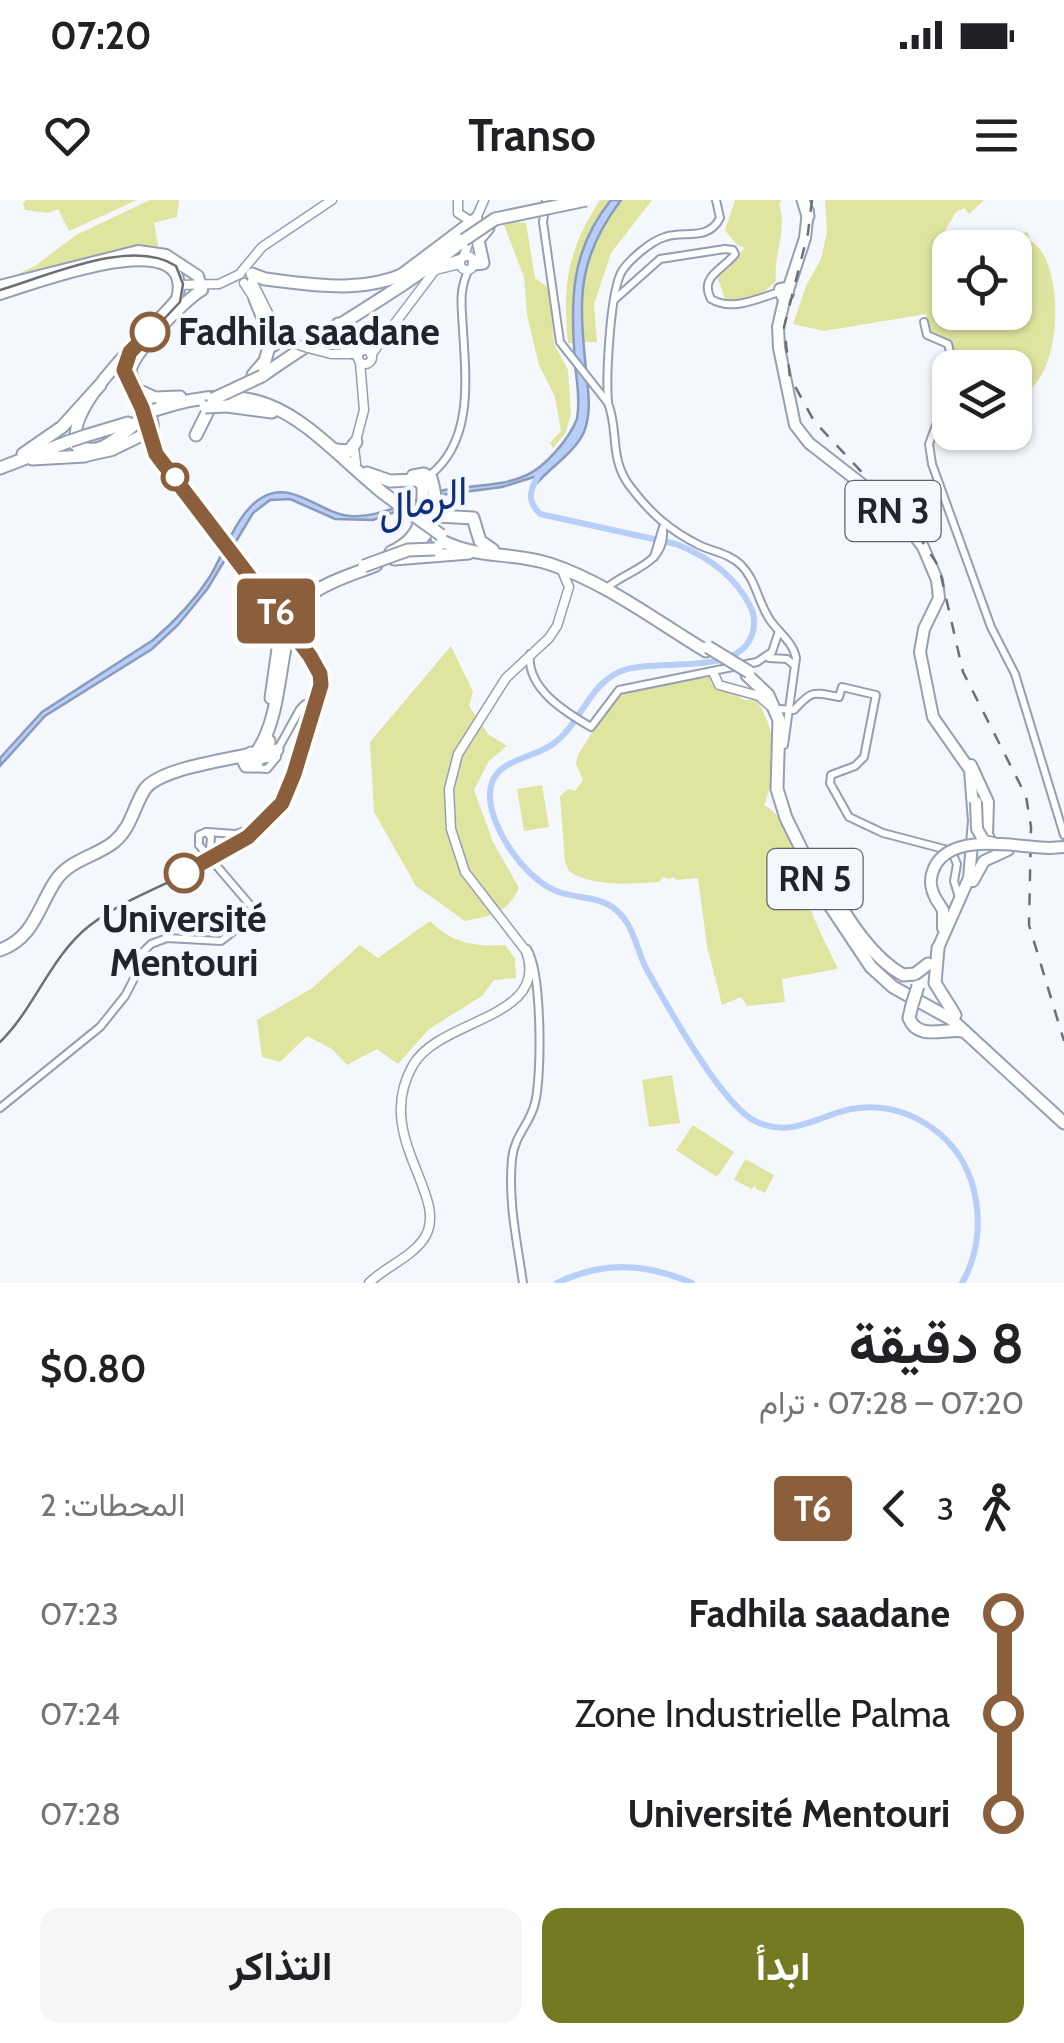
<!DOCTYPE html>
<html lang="ar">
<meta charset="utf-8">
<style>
body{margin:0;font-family:Cabin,Vazirmatn,sans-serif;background:#f6f6f6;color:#202124;direction:rtl;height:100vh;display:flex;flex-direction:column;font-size:38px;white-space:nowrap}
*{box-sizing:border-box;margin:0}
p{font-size:32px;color:#757577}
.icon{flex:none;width:55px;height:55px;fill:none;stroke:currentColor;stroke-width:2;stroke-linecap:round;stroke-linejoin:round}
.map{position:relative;height:1083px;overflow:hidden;direction:ltr}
.drawer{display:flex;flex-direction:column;background:#fff;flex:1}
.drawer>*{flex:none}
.badge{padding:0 20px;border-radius:8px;font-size:35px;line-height:65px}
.controls{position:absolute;left:932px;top:30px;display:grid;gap:20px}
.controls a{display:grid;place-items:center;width:100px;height:100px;border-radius:20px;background:#fff;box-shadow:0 2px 8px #0004;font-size:50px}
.map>.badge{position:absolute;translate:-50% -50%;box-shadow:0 0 0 5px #fff}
.legs{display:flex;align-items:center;gap:15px;height:110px;padding:0 40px;font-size:32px}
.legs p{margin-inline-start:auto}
.overview{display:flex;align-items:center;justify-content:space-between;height:170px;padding:0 40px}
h1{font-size:55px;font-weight:700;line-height:75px}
.button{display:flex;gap:20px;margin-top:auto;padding:20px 40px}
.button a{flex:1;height:115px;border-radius:20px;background:#757922;color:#fff;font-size:40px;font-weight:700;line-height:115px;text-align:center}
.button a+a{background:#f6f6f6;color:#202124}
ul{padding:0 40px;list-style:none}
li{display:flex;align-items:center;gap:35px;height:100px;font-size:38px}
li i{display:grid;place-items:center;width:15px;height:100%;margin:0 12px;background:currentColor}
li i::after{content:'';width:25px;height:25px;margin:-12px;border:8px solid;border-radius:50%;background:#fff}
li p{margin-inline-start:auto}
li:first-child i{background:linear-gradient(#0000 50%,currentColor 0)}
li:last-child i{background:linear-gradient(currentColor 50%,#0000 0)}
.status{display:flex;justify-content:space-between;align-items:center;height:70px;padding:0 50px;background:#fff;direction:ltr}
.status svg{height:28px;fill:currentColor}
header{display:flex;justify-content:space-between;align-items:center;height:130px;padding:0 40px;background:#fff;font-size:45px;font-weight:700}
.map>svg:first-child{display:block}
.green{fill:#dfe59f}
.water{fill:#b7cef9;stroke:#8a9bbc;stroke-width:2.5}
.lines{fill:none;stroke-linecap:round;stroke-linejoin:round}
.river{stroke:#b7cef9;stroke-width:6}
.tertiary-casing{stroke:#959fb2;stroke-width:10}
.secondary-casing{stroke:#959fb2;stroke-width:11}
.primary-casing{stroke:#959fb2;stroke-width:14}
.trunk-casing{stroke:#959fb2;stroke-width:15}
.tertiary{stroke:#fff;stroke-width:6}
.secondary{stroke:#fff;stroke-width:8}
.primary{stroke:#fff;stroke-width:10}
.trunk{stroke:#fff;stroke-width:11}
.tram{stroke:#6c7076;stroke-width:2.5}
.rail{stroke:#6c7076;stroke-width:2.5;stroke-dasharray:12 12;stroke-linecap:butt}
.tertiary-bridge-casing{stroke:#959fb2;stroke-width:10;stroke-linecap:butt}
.secondary-bridge-casing{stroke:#959fb2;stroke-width:11;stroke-linecap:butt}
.primary-bridge-casing{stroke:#959fb2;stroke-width:14;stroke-linecap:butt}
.trunk-bridge-casing{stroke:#959fb2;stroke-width:15;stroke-linecap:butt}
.tertiary-bridge{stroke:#fff;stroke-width:6}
.secondary-bridge{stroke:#fff;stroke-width:8}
.primary-bridge{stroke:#fff;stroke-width:10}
.trunk-bridge{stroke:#fff;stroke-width:11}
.line-1-casing{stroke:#fff;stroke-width:22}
.line-1{stroke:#8b5e3c;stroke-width:15}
.stop-1-dot{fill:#fff;stroke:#8b5e3c;stroke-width:5}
.labels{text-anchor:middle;stroke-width:9;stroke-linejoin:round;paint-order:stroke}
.shield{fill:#f4f7fb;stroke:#60636a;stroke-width:2.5}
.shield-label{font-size:35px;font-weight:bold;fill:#20242c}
.stop-label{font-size:38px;font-weight:bold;fill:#20242c;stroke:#f4f7fb;text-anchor:start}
.water-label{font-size:40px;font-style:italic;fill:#0e2f7f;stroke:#f4f7fb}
</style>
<div class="status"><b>07:20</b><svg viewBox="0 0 49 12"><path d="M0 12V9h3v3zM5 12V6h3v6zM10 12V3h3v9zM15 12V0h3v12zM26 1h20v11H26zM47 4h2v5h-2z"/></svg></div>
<header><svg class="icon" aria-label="menu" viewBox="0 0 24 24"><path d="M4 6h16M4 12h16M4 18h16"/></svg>Transo<svg class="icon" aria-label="heart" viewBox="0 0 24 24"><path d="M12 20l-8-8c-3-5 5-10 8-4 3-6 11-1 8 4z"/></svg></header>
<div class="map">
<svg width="1064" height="1083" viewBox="0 0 1064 1083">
<rect width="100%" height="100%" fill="#f4f7fb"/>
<!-- green -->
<g class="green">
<path d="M26,0H137L69,31L58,9L48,13L25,10L23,4Z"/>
<path d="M150,0H179L177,17L154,23L159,50C104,43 56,71 3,81L35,66L76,35Z"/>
<path d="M600,0H652L611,53L594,104L597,142L568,143C562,83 568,50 600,0Z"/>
<path d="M735,0H782L779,4C788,31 773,53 776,81C763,95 746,103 726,102L717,76L745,48L737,45L725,30Z"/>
<path d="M825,0H984L969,14L964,8L956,12L944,33L951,45L960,47L950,48V112H1015V48L977,47L991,38L1028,32L1029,40C1064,57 1064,162 1030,189C1026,192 1020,193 1015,195V168L959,167L952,145L930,134L926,114L824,131L793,124L806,86L821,59L827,32Z"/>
<path d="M515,22L526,23L535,78L549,88L554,144L568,170L571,214L565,234L553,248L550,243L561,231L555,197L539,165L527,115L524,77L504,25Z"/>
<path d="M451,446L473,492L469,506L488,534L507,546L489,561L474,590L493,642L519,688C507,714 492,716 465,721L416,686L374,612L370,542Z"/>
<path d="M710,477L712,484L745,500H756C777,528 778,571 764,605C795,621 802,687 814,718C821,735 830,752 838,769L782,779L785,802L747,806L741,797L722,805L707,746L698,678L676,680L674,677L669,679L663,677L659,682C632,684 592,687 569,671L565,662L560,596L568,589L575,591L583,580L576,564L578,555L612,500L626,490Z"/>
<path d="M542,585L549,627L524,631L517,589Z"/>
<path d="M430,721C452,743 474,747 505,745L515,759L516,778L494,780L482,796L429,829L398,864L377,849L347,865L332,849L307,836L280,862L262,857L257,820L311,789L360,745L378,758Z"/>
<path d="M672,875L680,923L649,927L642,880Z"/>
<path d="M693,925L734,952L717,977L676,950Z"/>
<path d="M745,959L774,975L765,993L755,988L756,984L752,989L734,980Z"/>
</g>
<!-- water -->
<path class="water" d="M611,0H621C576,60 579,98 586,170C588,190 592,212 584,232C575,252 551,267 537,283L534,277L502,287L441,295L373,320L335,319L290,299L270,300L253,313L208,388L178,425L152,449L45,516L0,566V558L42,512L153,440C174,422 194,401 209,378C224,354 237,311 263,297C293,280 321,314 350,316C383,318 413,298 444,290C471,285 502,287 527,275C546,266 569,239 577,219C580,201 577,182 575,164C571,101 569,52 611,0Z"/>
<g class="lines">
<!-- river -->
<g class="river">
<path d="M537,278C529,292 528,302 540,314L676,344C706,356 735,375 750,406C755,415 755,425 752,435C736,479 654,456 619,472C588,486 580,525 553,544C530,561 488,558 490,598C492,632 528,682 559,692C579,699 600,696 616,710C635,726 636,750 647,770C667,805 723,908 757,922C793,938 817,916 851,909C903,900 954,931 971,980C982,1014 980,1052 962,1083"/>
<path d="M557,1083C601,1061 647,1063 692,1083"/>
</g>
<defs>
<g id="tertiary">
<path d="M546,0L543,22L560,142L608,203C619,231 609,257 629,285C649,312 669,330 699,345C714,352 728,353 741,365C756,380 758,402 770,420C779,433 793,442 796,458L784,545"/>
<path d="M614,100L660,59L725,49L733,50L735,54C723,70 699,76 711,99C733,112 757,98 780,92"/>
<path d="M924,122L927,135L948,144L954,168"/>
<path d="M950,188L929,244L932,264L991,427L1015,474L1064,635"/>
<path d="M608,202C606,176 610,91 622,71C630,59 651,41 665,37C683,30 708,42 720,18L716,0"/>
<path d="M430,275C473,241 466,180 463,130C462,107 458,91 469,69"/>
<path d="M654,357L663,327"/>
<path d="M609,386C632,368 666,364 663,328"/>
<path d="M530,454C526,488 565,512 591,527L619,490L757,462L772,452L779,431"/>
<path d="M769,458L787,459L794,465"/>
<path d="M780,509L794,510C812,490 813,492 839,497L842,487L876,495L864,557L855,566L831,575L830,583L849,617L883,633L944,649L954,657L957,664L954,681L959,697"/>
<path d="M252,568L267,569L277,557"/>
<path d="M206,632L211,637L210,649L215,650C262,628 284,599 299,550C303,535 309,519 311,504H305L300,509L273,558L260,560"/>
<path d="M208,632L235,634L245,631"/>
<path d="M199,645V635L206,632"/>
<path d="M0,908L100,827L125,796L139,769L140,755L151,744L167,738L221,741L257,713L221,671"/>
<path d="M523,1083C517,1041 508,1002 512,959C514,936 530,924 535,903C542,875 542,772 527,749"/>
</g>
<g id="secondary">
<path d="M458,0V13L472,22"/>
<path d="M474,23L484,0"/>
<circle cx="467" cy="63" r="7"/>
<path d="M464,56L470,37"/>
<path d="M460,64L435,70L443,64L460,59"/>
<path d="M242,71L262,47L332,0"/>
<path d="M252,81L274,125"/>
<path d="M244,83L257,103"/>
<path d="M179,85L219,84L240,74"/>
<path d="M270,124L277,134L293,143"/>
<path d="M308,148L331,154H353"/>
<circle cx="365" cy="157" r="7"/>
<path d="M371,155L435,70"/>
<path d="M356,263L354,248L364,210L360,162"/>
<path d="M713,472L719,485L759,496L769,505"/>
<path d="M369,1083C385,1067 410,1058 423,1040C454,998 371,938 413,865C440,818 551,819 526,751L465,672L451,629L449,589L458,554L506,478L549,438L557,426L569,387L561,368"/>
</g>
<g id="primary">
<path d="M0,86L138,51L166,55L198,76L202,90C187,98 129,156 131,172C133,189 153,205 153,230L112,250L85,256C42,222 158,125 177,99C198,20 30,85 0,94"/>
<path d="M787,88L788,94L782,96L780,89Z"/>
<path d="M788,90L805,38L808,11"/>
<path d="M785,96L778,127L779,148L795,225L809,243L877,296L908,327L923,347L937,380L939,398L924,429L920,452L933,517L970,570L974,621L969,678L938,748"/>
<path d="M971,565L988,602L987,634L991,643"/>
<path d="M1049,648L1064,647"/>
<path d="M973,681L984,661L1008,650"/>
<path d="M936,699L943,710V728"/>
</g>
<g id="trunk">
<path d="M803,0L808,16"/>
<path d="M474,64L483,63L478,40L488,28"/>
<path d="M252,74L265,79C315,85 361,94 409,72"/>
<path d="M403,74L476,19"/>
<path d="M255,99L274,145"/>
<path d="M338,124L335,129L347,149L357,154"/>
<path d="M253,175L265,161L271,140"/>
<path d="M262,176C328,129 401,91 464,40"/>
<path d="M142,192L155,198L180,197"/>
<path d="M227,206L272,212"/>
<path d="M158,209C272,172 303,226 383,293"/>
<path d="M196,235L209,209L216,203"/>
<path d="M85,236L128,223"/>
<path d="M75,244C99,261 121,234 140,220"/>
<path d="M336,250L349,251L356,242"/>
<path d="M23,254L62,227L100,185"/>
<path d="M32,259L85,256"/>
<path d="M0,268L70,241"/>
<path d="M367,273L390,281L417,280L423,285C424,316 422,338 391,352"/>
<path d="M413,276L424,274L431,278C440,308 436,325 415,347"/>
<path d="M430,320L438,316L473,318L480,341L493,350"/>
<path d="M435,349L440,344L437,338C473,360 512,351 550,364C605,382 656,421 706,451"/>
<path d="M394,359L469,353"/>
<path d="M747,475L768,495L779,520L777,589L786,618L827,701L871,767L893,787L951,819L1064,923"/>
<path d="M271,498L279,442"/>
<path d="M269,541L268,554L272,555L277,550"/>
<path d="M258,550C287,508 276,423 306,398C325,382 354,374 376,365"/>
<path d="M257,559L251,553L243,560L246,566H255L266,545"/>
<path d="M817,669C840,704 865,754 903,775L915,774L928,764"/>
<path d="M938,748L935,783L955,815"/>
<path d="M0,750C34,738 38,707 56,680C71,659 95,657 114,642C132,627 133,607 145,589C160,569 221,561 246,555"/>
<path d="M912,805L909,818C918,841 944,828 964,831"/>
</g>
</defs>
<!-- tertiary casing -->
<use href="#tertiary" class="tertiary-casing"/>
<!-- secondary casing -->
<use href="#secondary" class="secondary-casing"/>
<!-- primary casing -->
<use href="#primary" class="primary-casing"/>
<!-- trunk casing -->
<use href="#trunk" class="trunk-casing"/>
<!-- tertiary -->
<use href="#tertiary" class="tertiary"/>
<!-- secondary -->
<use href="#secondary" class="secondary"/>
<!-- primary -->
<use href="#primary" class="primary"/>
<!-- trunk -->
<use href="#trunk" class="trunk"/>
<!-- tram -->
<path class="tram" d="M0,90C48,76 132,37 176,66L183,84L180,102L132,153L127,170L130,179L144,207L157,253L295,432L317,464L322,480C321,502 311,525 304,546C298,566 294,587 283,604C245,664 143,683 89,726C50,757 35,808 0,842"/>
<!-- rail -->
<path class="rail" d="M812,0L808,33L784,127L790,177L814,221L913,327L939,367L963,472L1026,596L1031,627L1029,725L1064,841"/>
<defs>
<path id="tertiary-bridge" d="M199,645L221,671"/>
<path id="secondary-bridge" d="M293,143L308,148"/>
<g id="primary-bridge">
<path d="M976,602L977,629L984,641L993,643"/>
<path d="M936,699C930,688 929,679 934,668C951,631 1017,647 1049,648"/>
</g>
<g id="trunk-bridge">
<path d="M464,40L495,19L586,0"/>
<path d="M213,199L262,176"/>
<path d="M205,207L227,206"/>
<path d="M138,215L158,209"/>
<path d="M70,241L85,236"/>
<path d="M383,293L441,335"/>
<path d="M364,366L408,350L435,349"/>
<path d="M708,447L749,472"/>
<path d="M912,805L918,786"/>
</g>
</defs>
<!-- tertiary-bridge casing -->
<use href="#tertiary-bridge" class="tertiary-bridge-casing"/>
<!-- secondary-bridge casing -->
<use href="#secondary-bridge" class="secondary-bridge-casing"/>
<!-- primary-bridge casing -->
<use href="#primary-bridge" class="primary-bridge-casing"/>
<!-- trunk-bridge casing -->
<use href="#trunk-bridge" class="trunk-bridge-casing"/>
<!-- tertiary-bridge -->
<use href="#tertiary-bridge" class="tertiary-bridge"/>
<!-- secondary-bridge -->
<use href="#secondary-bridge" class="secondary-bridge"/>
<!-- primary-bridge -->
<use href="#primary-bridge" class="primary-bridge"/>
<!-- trunk-bridge -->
<use href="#trunk-bridge" class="trunk-bridge"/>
</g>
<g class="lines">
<defs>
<path id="line-1" d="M150,132L130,152L124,170L142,208L156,254L310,456L320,474L321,485L294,574L282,603L248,637L184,673"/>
</defs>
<!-- line-1 casing -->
<use href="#line-1" class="line-1-casing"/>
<!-- line-1 -->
<use href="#line-1" class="line-1"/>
</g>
<!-- markers -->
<g class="stop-1-dot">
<circle cx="150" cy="132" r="18"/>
<circle cx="175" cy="277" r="12"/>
<circle cx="184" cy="673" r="18"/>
</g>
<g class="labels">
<!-- shield labels -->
<g class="shield">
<rect x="845.5" y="281" width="95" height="60" rx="8"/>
<rect x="767.5" y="649" width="95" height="60" rx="8"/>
</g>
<g class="shield-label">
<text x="893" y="323">RN 3</text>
<text x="815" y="691">RN 5</text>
</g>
<!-- stop labels -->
<g class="stop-label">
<text x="178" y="145">Fadhila saadane</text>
<text x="184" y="732" text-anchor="middle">Université<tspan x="184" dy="44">Mentouri</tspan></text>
</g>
<!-- water labels -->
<g class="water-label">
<text transform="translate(420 301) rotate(-14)" y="14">الرمال</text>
</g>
</g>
</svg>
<div class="controls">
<a><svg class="icon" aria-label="locate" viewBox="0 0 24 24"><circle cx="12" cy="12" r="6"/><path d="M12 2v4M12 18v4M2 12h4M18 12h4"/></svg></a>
<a><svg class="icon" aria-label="layers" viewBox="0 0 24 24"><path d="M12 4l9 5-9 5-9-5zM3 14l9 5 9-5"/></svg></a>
</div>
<b class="badge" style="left:276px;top:411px;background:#8b5e3c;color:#fff">T6</b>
</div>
<section class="drawer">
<div class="overview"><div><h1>8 دقيقة</h1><p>07:20 – 07:28 · ترام</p></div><b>$0.80</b></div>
<div class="legs"><svg class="icon" aria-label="walk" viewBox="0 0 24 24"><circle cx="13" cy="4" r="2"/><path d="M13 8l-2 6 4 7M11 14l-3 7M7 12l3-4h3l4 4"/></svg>3<svg class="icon" aria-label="back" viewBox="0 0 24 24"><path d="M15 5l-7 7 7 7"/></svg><b class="badge" style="background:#8b5e3c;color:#fff">T6</b><p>المحطات: 2</p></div>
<ul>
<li><i style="color:#8b5e3c"></i><b>Fadhila saadane</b><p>07:23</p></li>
<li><i style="color:#8b5e3c"></i><span>Zone Industrielle Palma</span><p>07:24</p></li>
<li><i style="color:#8b5e3c"></i><b>Université Mentouri</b><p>07:28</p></li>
</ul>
<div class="button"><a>ابدأ</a><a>التذاكر</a></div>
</section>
